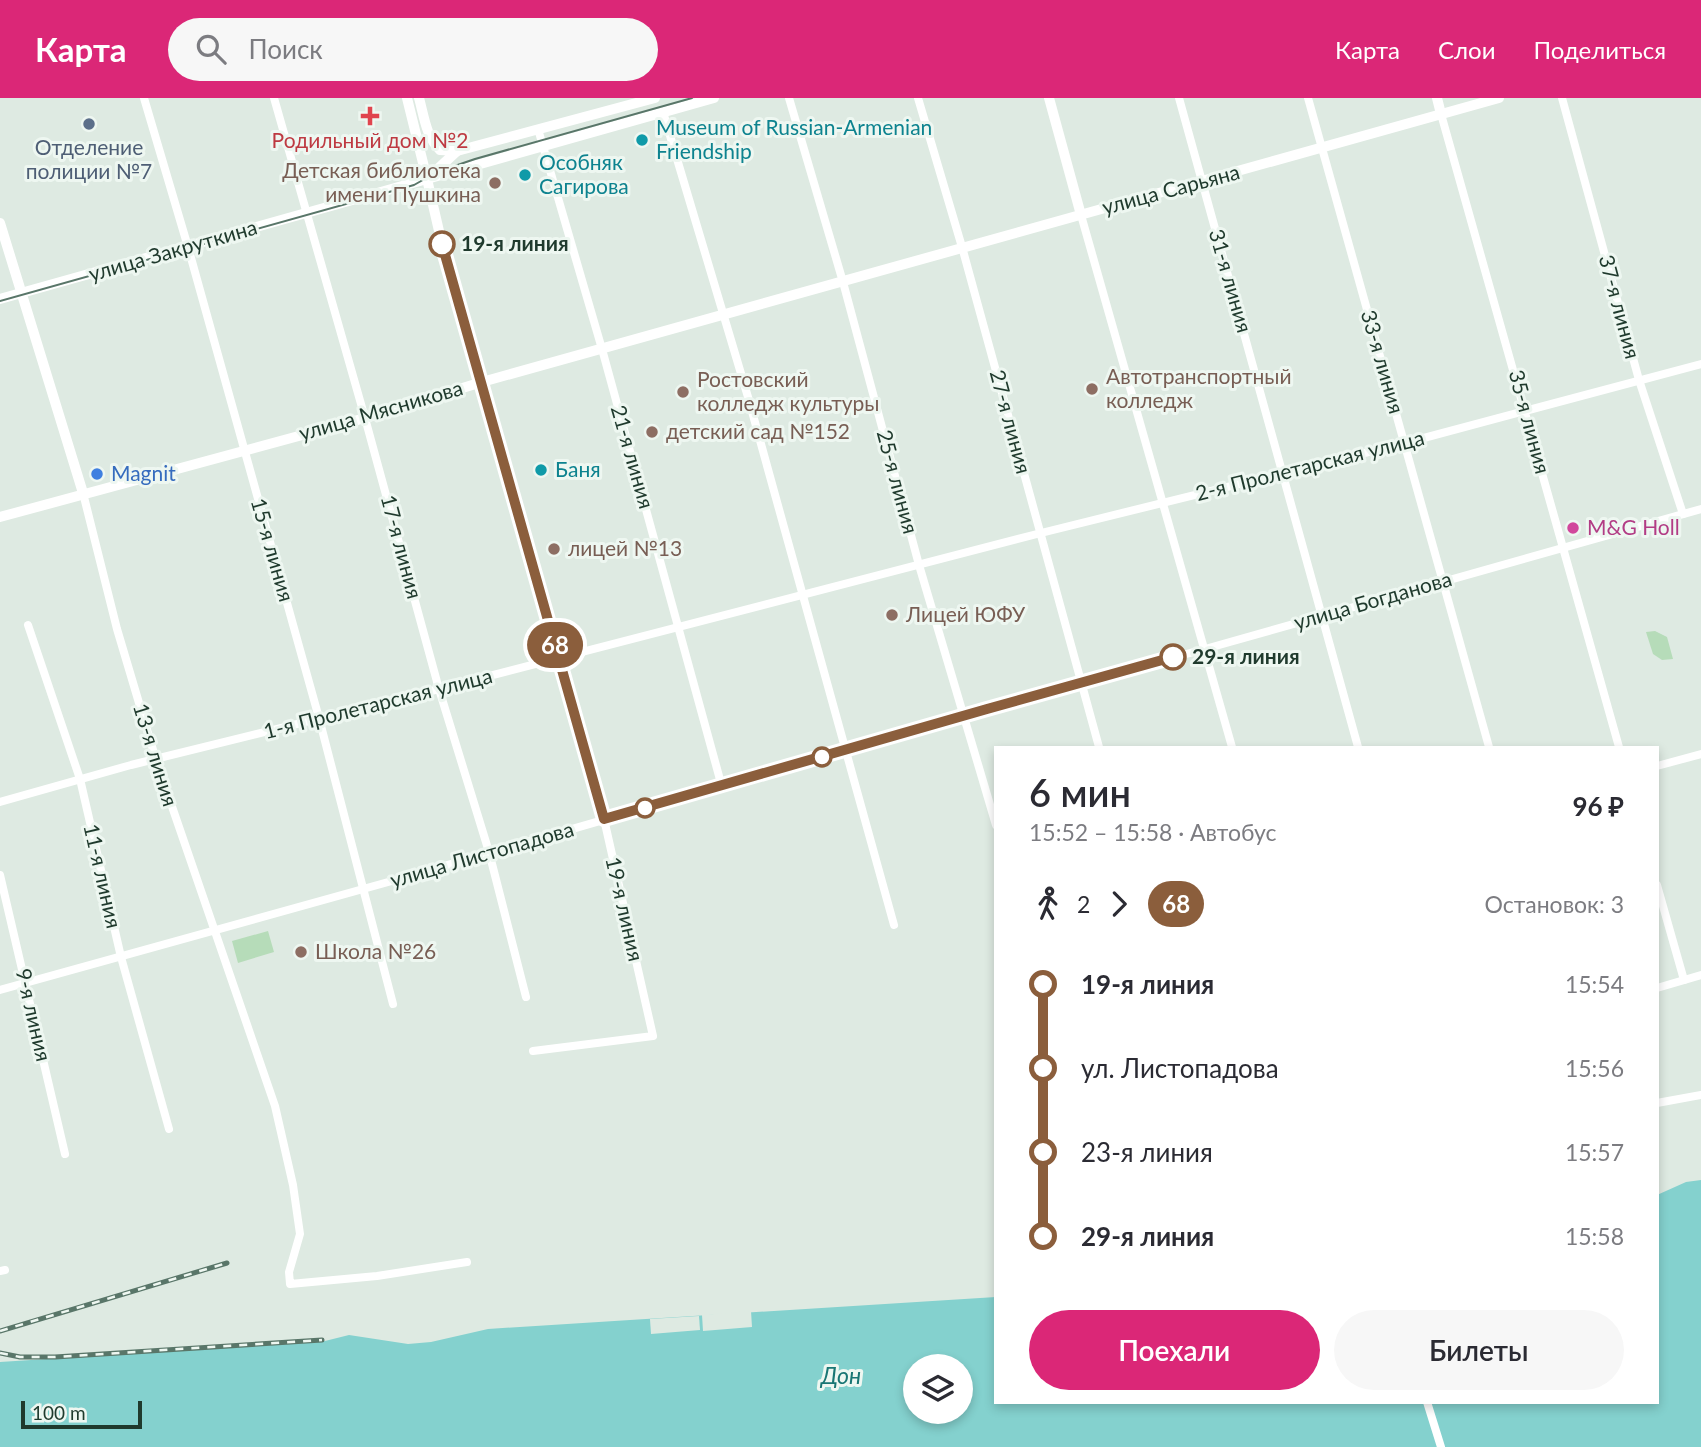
<!DOCTYPE html>
<html lang="ru">
<meta charset="utf-8">
<style>
body{margin:0;font-family:Lato,sans-serif;background:#f7f7f7;color:#2b2b33;height:100vh;display:flex;flex-direction:column;font-size:26px;white-space:nowrap}
*{box-sizing:border-box;margin:0}
p{font-size:23px;color:#7c7c81}
.icon{flex:none;width:38px;height:38px;fill:none;stroke:currentColor;stroke-width:2;stroke-linecap:round;stroke-linejoin:round}
.map{position:relative;flex:1;overflow:hidden}
.side{position:absolute;left:994px;top:648px;width:665px;height:658px;display:flex;flex-direction:column;background:#fff;border-radius:0px;box-shadow:0 4px 10px #0003}
.side>*{flex:none}
.badge{padding:0 14px;border-radius:23px;font-size:24px;line-height:46px}
.controls{position:absolute;left:903px;top:1256px;display:grid;gap:14px}
.controls a{display:grid;place-items:center;width:70px;height:70px;border-radius:50%;background:#fff;box-shadow:0 4px 10px #0003;font-size:35px}
.scale{position:absolute;left:21px;bottom:18px;width:121px;box-sizing:border-box;padding-left:7px;border:4px solid #1f3a2d;border-top:0;font-size:19px;line-height:24px;white-space:nowrap;color:#1f3a2d;-webkit-text-stroke:5px #eef7f1;paint-order:stroke}
.map>.badge{position:absolute;translate:-50% -50%;box-shadow:0 0 0 4px #fff}
.legs{display:flex;align-items:center;gap:10px;height:77px;padding:0 35px;font-size:23px}
.legs p{margin-inline-start:auto}
.summary{display:flex;align-items:center;justify-content:space-between;height:119px;padding:0 35px}
h1{font-size:38px;font-weight:600;line-height:52px}
.action{display:flex;gap:14px;margin-top:auto;padding:14px 35px}
.action a{flex:1;height:80px;border-radius:42px;background:#db2777;color:#fff;font-size:28px;font-weight:600;line-height:80px;text-align:center}
.action a+a{background:#f7f7f7;color:#2b2b33}
ul{padding:0 35px;list-style:none}
li{display:flex;align-items:center;gap:24px;height:84px;font-size:26px}
li i{display:grid;place-items:center;width:10px;height:100%;margin:0 9px;background:currentColor}
li i::after{content:'';width:18px;height:18px;margin:-9px;border:5px solid;border-radius:50%;background:#fff}
li p{margin-inline-start:auto}
li:first-child i{background:linear-gradient(#0000 50%,currentColor 0)}
li:last-child i{background:linear-gradient(currentColor 50%,#0000 0)}
header{display:flex;align-items:center;gap:42px;box-sizing:border-box;height:98px;padding:0 35px;background:#db2777;color:#fff}
header strong{font-size:33px}
nav{display:flex;gap:38px;margin-inline-start:auto;font-size:24px}
.search{width:490px;height:63px;background:#f7f7f7;display:flex;align-items:center;gap:18px;box-sizing:border-box;padding:0 24px;border-radius:38px;color:#7c7c81;font-size:26px}
.map>svg:first-child{display:block}
.green{fill:#b6dcb9}
.water{fill:#84d1ce;fill-rule:evenodd}
.pier{fill:#deeae2}
.lines{fill:none;stroke-linecap:round;stroke-linejoin:round}
.minor{stroke:#fff;stroke-width:8}
.tertiary{stroke:#fff;stroke-width:10}
.secondary{stroke:#fff;stroke-width:10}
.tram{stroke:#597669;stroke-width:2}
.rail-casing{stroke:#597669;stroke-width:5}
.rail{stroke:#eef7f1;stroke-width:2.5;stroke-dasharray:8;stroke-linecap:butt}
.line-1-casing{stroke:#fff;stroke-width:16}
.line-1{stroke:#8b5e3c;stroke-width:10}
.health-dot{fill:#e0444e;stroke:#eef7f1;stroke-width:2.5}
.service-dot{fill:#5c6f8a;stroke:#eef7f1;stroke-width:2.5}
.culture-dot{fill:#0f9aa8;stroke:#eef7f1;stroke-width:2.5}
.education-dot{fill:#8d6e63;stroke:#eef7f1;stroke-width:2.5}
.stop-1-dot{fill:#fff;stroke:#8b5e3c;stroke-width:3.5}
.shop-dot{fill:#3f7fe0;stroke:#eef7f1;stroke-width:2.5}
.hotel-dot{fill:#d1479c;stroke:#eef7f1;stroke-width:2.5}
.labels{text-anchor:middle;stroke-width:6;stroke-linejoin:round;paint-order:stroke}
.culture-label{font-size:21px;fill:#0d838f;stroke:#eef7f1;text-anchor:start}
.health-label{font-size:21px;fill:#be3a42;stroke:#eef7f1}
.service-label{font-size:21px;fill:#4e5e75;stroke:#eef7f1}
.education-label{font-size:21px;fill:#785e54;stroke:#eef7f1;text-anchor:start}
.street-label{font-size:21px;fill:#1f3a2d;stroke:#eef7f1}
.stop-label{font-size:21px;font-weight:bold;fill:#1f3a2d;stroke:#eef7f1;text-anchor:start}
.shop-label{font-size:21px;fill:#366cbe;stroke:#eef7f1;text-anchor:start}
.hotel-label{font-size:21px;fill:#b23c85;stroke:#eef7f1;text-anchor:start}
.water-label{font-size:23px;font-style:italic;fill:#197674;stroke:#eef7f1}
</style>
<header>
<strong>Карта</strong>
<div class="search"><svg class="icon" aria-label="search" viewBox="0 0 24 24"><circle cx="10" cy="10" r="6"/><path d="M15 15l6 6"/></svg>Поиск</div>
<nav><a>Карта</a><a>Слои</a><a>Поделиться</a></nav>
</header>
<div class="map">
<svg width="1701" height="1349" viewBox="0 0 1701 1349">
<rect width="100%" height="100%" fill="#deeae2"/>
<!-- green -->
<g class="green">
<path d="M1655,533L1667,539L1673,561L1662,562L1653,556L1646,534Z"/>
<path d="M268,833L274,854L238,865L232,843Z"/>
</g>
<!-- water -->
<path class="water" d="M1701,1082V1349H0V1264L325,1243L349,1237L408,1246L431,1244L488,1231L996,1199V1304H1657V1097L1686,1084ZM915,1269H961V1314H915Z"/>
<!-- pier -->
<g class="pier">
<path d="M751,1213L752,1229L703,1233L702,1217Z"/>
<path d="M699,1218L700,1232L651,1236L650,1221Z"/>
</g>
<g class="lines">
<!-- minor -->
<g class="minor">
<path d="M144,0L188,149L319,620L393,906"/>
<path d="M274,0L365,320L439,591L489,754L526,899"/>
<path d="M789,0L843,184L919,467L996,727"/>
<path d="M918,0L962,149L1099,649"/>
<path d="M1179,0L1358,649"/>
<path d="M1308,0L1489,649"/>
<path d="M1562,0L1639,282L1683,416"/>
<path d="M663,14L748,299L894,827"/>
<path d="M1441,16L1619,649"/>
<path d="M538,31L602,251L722,689"/>
<path d="M1081,117L1232,649"/>
<path d="M482,284L604,721L653,938L533,953"/>
<path d="M83,395L117,531L156,662L275,1008L293,1087L300,1136L289,1174L290,1186L377,1178L467,1164"/>
<path d="M28,527L80,681L121,859L169,1031"/>
<path d="M1657,668L1701,656"/>
<path d="M0,704L131,667L439,591L1041,435L1405,345L1701,266"/>
<path d="M0,777L65,1056"/>
<path d="M1657,787L1684,882"/>
<path d="M1657,890L1701,877"/>
<path d="M0,892L399,781L1081,584L1205,551L1701,411"/>
<path d="M1657,1005L1701,997"/>
<path d="M0,1173L5,1172"/>
<path d="M1427,1304L1441,1349"/>
</g>
<!-- tertiary -->
<g class="tertiary">
<path d="M1049,0L1081,117"/>
<path d="M1437,0L1441,16"/>
<path d="M427,81L442,146L482,284"/>
<path d="M427,81L457,53"/>
<path d="M0,125L83,395"/>
<path d="M0,201L427,81"/>
</g>
<!-- secondary -->
<g class="secondary">
<path d="M407,0L427,81L714,0"/>
<path d="M419,0C424,18 426,39 440,52L457,53L655,0"/>
<path d="M0,419L365,320L482,284L1499,0"/>
</g>
<!-- tram -->
<path class="tram" d="M0,203L414,87L437,74L475,61L692,0"/>
<defs>
<g id="rail">
<path d="M0,1233L227,1165"/>
<path d="M0,1255L20,1259H55L322,1242"/>
</g>
</defs>
<!-- rail casing -->
<use href="#rail" class="rail-casing"/>
<!-- rail -->
<use href="#rail" class="rail"/>
</g>
<g class="lines">
<defs>
<path id="line-1" d="M442,146L604,721L987,611L1173,559"/>
</defs>
<!-- line-1 casing -->
<use href="#line-1" class="line-1-casing"/>
<!-- line-1 -->
<use href="#line-1" class="line-1"/>
</g>
<!-- markers -->
<path class="health-dot" d="M366.5 7.5h7v7h7v7h-7v7h-7v-7h-7v-7h7z"/>
<circle class="service-dot" cx="89" cy="26" r="7"/>
<g class="culture-dot">
<circle cx="642" cy="42" r="7"/>
<circle cx="525" cy="77" r="7"/>
<circle cx="541" cy="372" r="7"/>
</g>
<g class="education-dot">
<circle cx="495" cy="85" r="7"/>
<circle cx="1092" cy="291" r="7"/>
<circle cx="683" cy="294" r="7"/>
<circle cx="652" cy="334" r="7"/>
<circle cx="554" cy="451" r="7"/>
<circle cx="892" cy="517" r="7"/>
<circle cx="301" cy="854" r="7"/>
</g>
<g class="stop-1-dot">
<circle cx="442" cy="146" r="12"/>
<circle cx="1173" cy="559" r="12"/>
<circle cx="822" cy="659" r="9"/>
<circle cx="645" cy="710" r="9"/>
</g>
<circle class="shop-dot" cx="97" cy="376" r="7"/>
<circle class="hotel-dot" cx="1573" cy="430" r="7"/>
<g class="labels">
<!-- culture labels -->
<g class="culture-label">
<text x="656" y="37">Museum of Russian-Armenian<tspan x="656" dy="24">Friendship</tspan></text>
<text x="539" y="72">Особняк<tspan x="539" dy="24">Сагирова</tspan></text>
<text x="555" y="379">Баня</text>
</g>
<!-- health labels -->
<g class="health-label">
<text x="370" y="50">Родильный дом №2</text>
</g>
<!-- service labels -->
<g class="service-label">
<text x="89" y="57">Отделение<tspan x="89" dy="24">полиции №7</tspan></text>
</g>
<!-- education labels -->
<g class="education-label">
<text x="481" y="80" text-anchor="end">Детская библиотека<tspan x="481" dy="24">имени Пушкина</tspan></text>
<text x="1106" y="286">Автотранспортный<tspan x="1106" dy="24">колледж</tspan></text>
<text x="697" y="289">Ростовский<tspan x="697" dy="24">колледж культуры</tspan></text>
<text x="666" y="341">детский сад №152</text>
<text x="568" y="458">лицей №13</text>
<text x="906" y="524">Лицей ЮФУ</text>
<text x="315" y="861">Школа №26</text>
</g>
<!-- street labels -->
<g class="street-label">
<text transform="translate(1171 92) rotate(-15)" y="7">улица Сарьяна</text>
<text transform="translate(173 153) rotate(-16)" y="7">улица Закруткина</text>
<text transform="translate(1230 183) rotate(74)" y="7">31-я линия</text>
<text transform="translate(1619 209) rotate(75)" y="7">37-я линия</text>
<text transform="translate(1382 264) rotate(74)" y="7">33-я линия</text>
<text transform="translate(381 313) rotate(-16)" y="7">улица Мясникова</text>
<text transform="translate(1010 324) rotate(75)" y="7">27-я линия</text>
<text transform="translate(1529 324) rotate(75)" y="7">35-я линия</text>
<text transform="translate(632 359) rotate(74)" y="7">21-я линия</text>
<text transform="translate(1310 368) rotate(-14)" y="7">2-я Пролетарская улица</text>
<text transform="translate(897 384) rotate(75)" y="7">25-я линия</text>
<text transform="translate(401 449) rotate(75)" y="7">17-я линия</text>
<text transform="translate(272 452) rotate(74)" y="7">15-я линия</text>
<text transform="translate(1373 503) rotate(-16)" y="7">улица Богданова</text>
<text transform="translate(378 606) rotate(-14)" y="7">1-я Пролетарская улица</text>
<text transform="translate(155 657) rotate(73)" y="7">13-я линия</text>
<text transform="translate(482 757) rotate(-16)" y="7">улица Листопадова</text>
<text transform="translate(102 778) rotate(77)" y="7">11-я линия</text>
<text transform="translate(624 811) rotate(77)" y="7">19-я линия</text>
<text transform="translate(33 917) rotate(77)" y="7">9-я линия</text>
</g>
<!-- stop labels -->
<g class="stop-label">
<text x="461" y="153">19-я линия</text>
<text x="1192" y="566">29-я линия</text>
</g>
<!-- shop labels -->
<g class="shop-label">
<text x="111" y="383">Magnit</text>
</g>
<!-- hotel labels -->
<g class="hotel-label">
<text x="1587" y="437">M&amp;G Holl</text>
</g>
<!-- water labels -->
<g class="water-label">
<text x="841" y="1286">Дон</text>
</g>
</g>
</svg>
<div class="controls">
<a><svg class="icon" aria-label="layers" viewBox="0 0 24 24"><path d="M12 4l9 5-9 5-9-5zM3 14l9 5 9-5"/></svg></a>
</div>
<div class="scale">100 m</div>
<b class="badge" style="left:555px;top:547px;background:#8b5e3c;color:#fff">68</b>
<section class="side">
<div class="summary"><div><h1>6 мин</h1><p>15:52 – 15:58 · Автобус</p></div><b>96 ₽</b></div>
<div class="legs"><svg class="icon" aria-label="walk" viewBox="0 0 24 24"><circle cx="13" cy="4" r="2"/><path d="M13 8l-2 6 4 7M11 14l-3 7M7 12l3-4h3l4 4"/></svg>2<svg class="icon" aria-label="forward" viewBox="0 0 24 24"><path d="M9 5l7 7-7 7"/></svg><b class="badge" style="background:#8b5e3c;color:#fff">68</b><p>Остановок: 3</p></div>
<ul>
<li><i style="color:#8b5e3c"></i><b>19-я линия</b><p>15:54</p></li>
<li><i style="color:#8b5e3c"></i><span>ул. Листопадова</span><p>15:56</p></li>
<li><i style="color:#8b5e3c"></i><span>23-я линия</span><p>15:57</p></li>
<li><i style="color:#8b5e3c"></i><b>29-я линия</b><p>15:58</p></li>
</ul>
<div class="action"><a>Поехали</a><a>Билеты</a></div>
</section>
</div>
